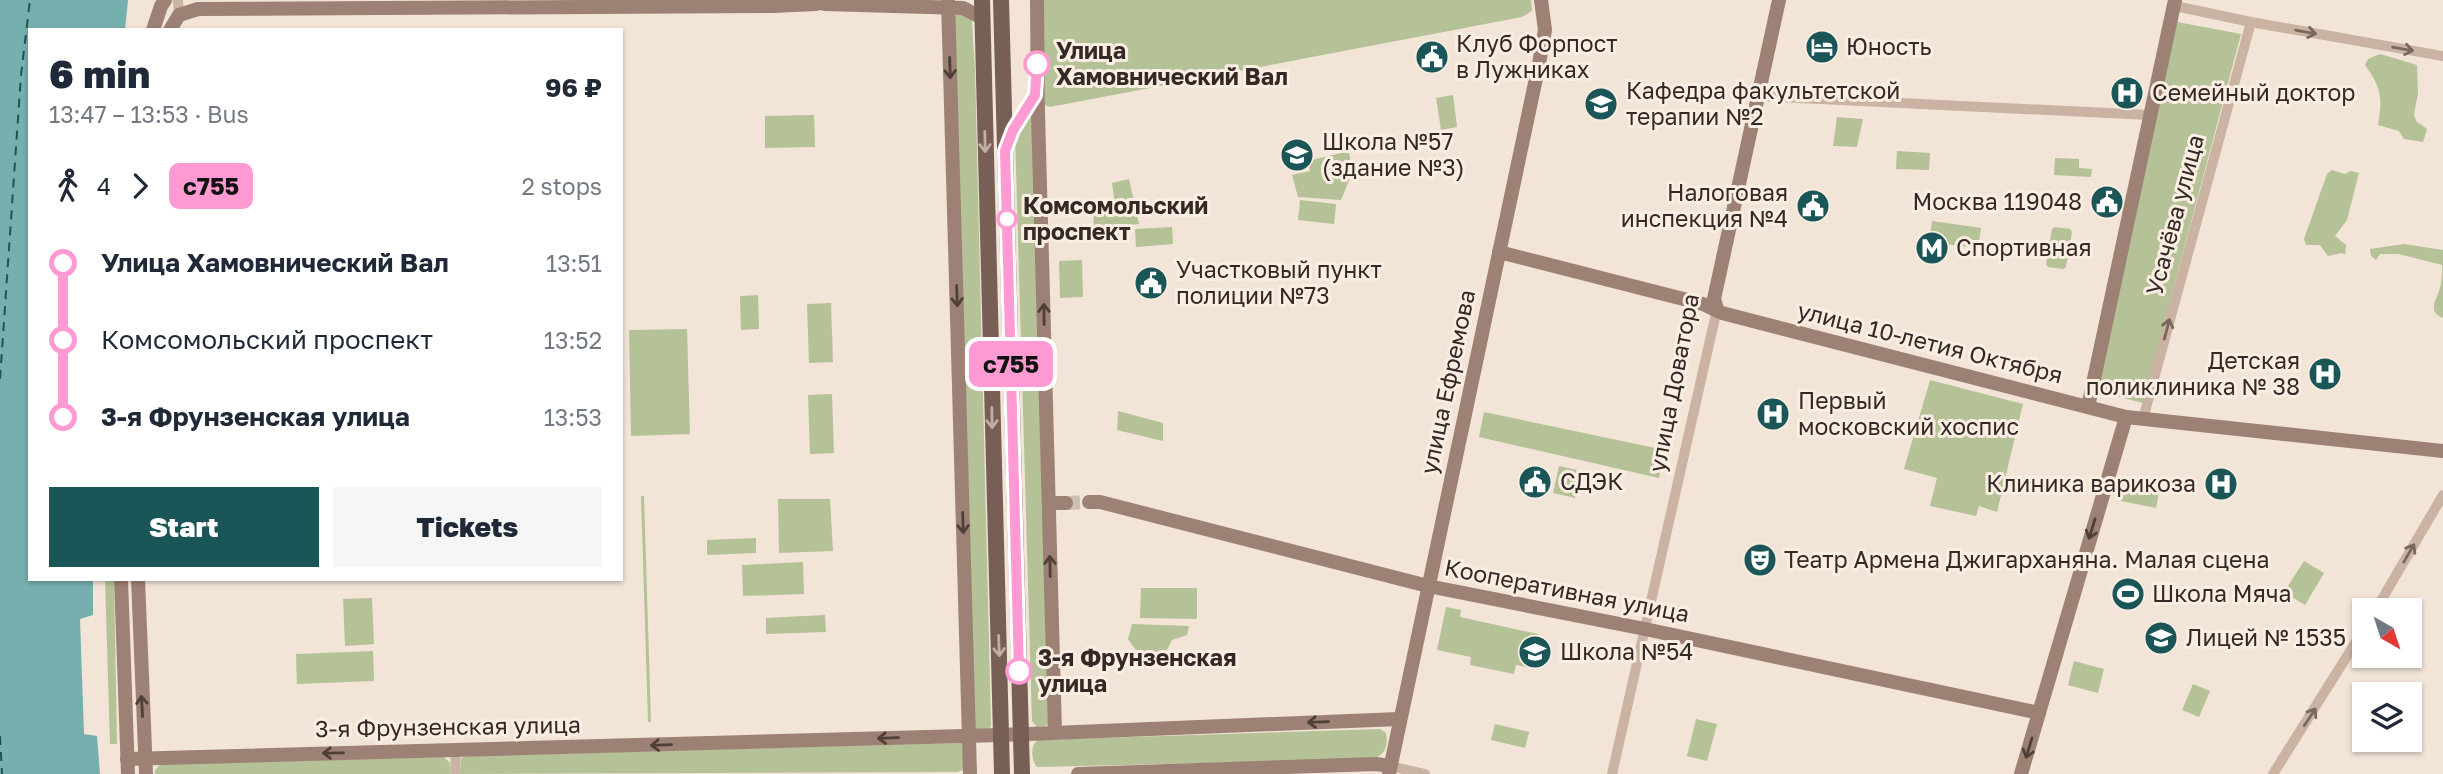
<!DOCTYPE html>
<meta charset="utf-8">
<style>
body{margin:0;font-family:"Golos Text",sans-serif;background:#f6f6f7;color:#1f2937;height:100vh;display:flex;flex-direction:column;font-size:26px;white-space:nowrap}
*{box-sizing:border-box;margin:0}
p{font-size:23px;color:#747a83}
.icon{flex:none;width:38px;height:38px;fill:none;stroke:currentColor;stroke-width:2;stroke-linecap:round;stroke-linejoin:round}
.map{position:relative;flex:1;overflow:hidden}
.details{position:absolute;left:28px;top:28px;width:595px;height:553px;display:flex;flex-direction:column;background:#fff;border-radius:0px;box-shadow:0 2px 5px #0004}
.details>*{flex:none}
.badge{padding:0 14px;border-radius:10px;font-size:24px;line-height:46px}
.needle{width:46px;rotate:141deg}
.buttons{position:absolute;left:2352px;top:598px;display:grid;gap:14px}
.buttons a{display:grid;place-items:center;width:70px;height:70px;border-radius:0px;background:#fff;box-shadow:0 2px 5px #0004;font-size:35px}
.map>.badge{position:absolute;translate:-50% -50%;box-shadow:0 0 0 4px #fff}
.legs{display:flex;align-items:center;gap:10px;height:77px;padding:0 21px;font-size:23px}
.legs p{margin-inline-start:auto}
.summary{display:flex;align-items:center;justify-content:space-between;height:119px;padding:0 21px}
h1{font-size:38px;font-weight:800;line-height:52px}
.primary-button{display:flex;gap:14px;margin-top:auto;padding:14px 21px}
.primary-button a{flex:1;height:80px;border-radius:0px;background:#1a5657;color:#fff;font-size:28px;font-weight:800;line-height:80px;text-align:center}
.primary-button a+a{background:#f6f6f7;color:#1f2937}
ul{padding:0 21px;list-style:none}
li{display:flex;align-items:center;gap:24px;height:77px;font-size:26px}
li i{display:grid;place-items:center;width:10px;height:100%;margin:0 9px;background:currentColor}
li i::after{content:'';width:18px;height:18px;margin:-9px;border:5px solid;border-radius:50%;background:#fff}
li p{margin-inline-start:auto}
li:first-child i{background:linear-gradient(#0000 50%,currentColor 0)}
li:last-child i{background:linear-gradient(currentColor 50%,#0000 0)}
.map>svg:first-child{display:block}
.green{fill:#b5c197}
.water{fill:#75b0af}
.lines{fill:none;stroke-linecap:round;stroke-linejoin:round}
.ferry{stroke:#1a5657;stroke-width:2;stroke-dasharray:9 7;stroke-linecap:butt}
.secondary-tunnel{stroke:#ccbfb3;stroke-width:14;stroke-dasharray:14 7;stroke-linecap:butt}
.street{stroke:#cab3a3;stroke-width:10}
.secondary{stroke:#9d8174;stroke-width:14}
.primary{stroke:#775f55;stroke-width:16}
.oneway{stroke:#78675e}
.oneway2{stroke:#4e3f39}
.oneway3{stroke:#bfaea3}
.line-1-casing{stroke:#fff;stroke-width:16}
.line-1{stroke:#ff9ad2;stroke-width:10}
.stop-1-dot{fill:#fff;stroke:#ff9ad2;stroke-width:3.5}
.labels{text-anchor:middle;stroke-width:6;stroke-linejoin:round;paint-order:stroke}
.poi-label{font-size:23px;fill:#342925;stroke:#faeee3;text-anchor:start}
.stop-label{font-size:23px;font-weight:bold;fill:#342925;stroke:#faeee3;text-anchor:start}
.street-label{font-size:23px;fill:#342925;stroke:#faeee3}
</style>
<div class="map">
<svg width="2443" height="774" viewBox="0 0 2443 774">
<rect width="100%" height="100%" fill="#f2e4d7"/>
<!-- green -->
<g class="green">
<path d="M1041,0H1531L1532,11L1522,17L1050,107L1045,105Z"/>
<path d="M962,12L972,21L975,70L991,724L990,729L977,731L974,728L954,16Z"/>
<path d="M2177,22L2241,34L2143,403L2096,391Z"/>
<path d="M2380,54L2417,65L2418,93L2414,114L2416,121L2427,129L2423,142L2404,139L2399,131L2378,125C2383,98 2381,87 2365,65L2368,59Z"/>
<path d="M1453,95L1457,127L1441,130L1436,98Z"/>
<path d="M1033,108L1049,725L1037,727L1032,721L1015,135Z"/>
<path d="M814,115L815,147L765,148V116Z"/>
<path d="M1837,117L1863,119L1857,147L1833,146Z"/>
<path d="M1349,151L1352,173L1341,200L1298,197L1292,175L1310,171L1308,161Z"/>
<path d="M1897,151L1930,153L1929,170L1896,169Z"/>
<path d="M2055,158L2079,159V168L2092,169L2091,177L2054,175Z"/>
<path d="M2332,170L2345,174L2351,171L2359,173L2347,220L2335,236L2346,245L2345,255L2342,253L2328,256L2320,245H2306L2304,239L2327,174Z"/>
<path d="M1129,179L1139,224L1130,225V233L1094,234L1093,207L1115,205L1112,183Z"/>
<path d="M1300,200L1336,204L1334,224L1298,220Z"/>
<path d="M1932,221L1981,228L1978,248L1929,242Z"/>
<path d="M1172,227L1173,244L1136,247L1135,229Z"/>
<path d="M2055,227L2070,229L2072,232L2066,267L2063,269L2048,267L2046,264L2052,229Z"/>
<path d="M2404,244L2443,250V318C2430,313 2433,305 2438,294C2441,288 2443,273 2442,265L2399,254H2380L2376,260L2371,256L2370,249Z"/>
<path d="M1082,260L1083,297L1060,298L1059,261Z"/>
<path d="M758,295L759,329L741,330L740,296Z"/>
<path d="M831,303L833,362L809,363L807,304Z"/>
<path d="M687,329L690,434L631,436L629,330Z"/>
<path d="M1930,380L2023,404L1997,512L1979,506L1976,516L1930,506L1937,478L1904,469Z"/>
<path d="M832,394L834,453L810,454L808,395Z"/>
<path d="M1118,411L1163,423V441L1117,430Z"/>
<path d="M1484,412L1665,450L1659,478L1479,437Z"/>
<path d="M1559,466L1581,471L1575,498L1553,493Z"/>
<path d="M2125,480L2160,487L2156,508L2121,501Z"/>
<path d="M641,496H644L651,722H648Z"/>
<path d="M830,499L833,551L779,553L778,499Z"/>
<path d="M756,538V553L707,555V540Z"/>
<path d="M2304,561L2324,573L2305,605L2284,592Z"/>
<path d="M803,562L804,594L743,596L742,565Z"/>
<path d="M105,579H114L117,744H110Z"/>
<path d="M1141,588H1197V619L1140,618Z"/>
<path d="M372,598L374,644L345,646L343,599Z"/>
<path d="M1446,607L1461,610L1460,617L1538,634L1531,668L1516,665L1514,674L1470,665L1471,657L1437,650Z"/>
<path d="M825,615L826,632L766,634V618Z"/>
<path d="M1132,624L1189,626L1187,635L1172,640L1163,658L1141,657L1128,639Z"/>
<path d="M373,651L374,681L297,684L296,654Z"/>
<path d="M2074,661L2104,669L2098,693L2068,685Z"/>
<path d="M2193,684L2210,691L2199,717L2182,710Z"/>
<path d="M1696,719L1717,724L1707,761L1687,756Z"/>
<path d="M1495,724L1529,732L1525,748L1491,740Z"/>
<path d="M1380,729L1386,733C1388,746 1386,753 1374,759L1037,767C1031,760 1030,745 1038,740Z"/>
<path d="M962,743L966,765L963,770L957,772L461,774V758L466,756Z"/>
<path d="M444,757L450,763L451,774H155V770L161,764Z"/>
</g>
<!-- water -->
<path class="water" d="M0,0H128L125,30H30V579H93V615L80,619L84,734L97,736L100,774H0Z"/>
<g class="lines">
<!-- ferry -->
<g class="ferry">
<path d="M0,379L21,75L30,0"/>
<path d="M0,736L2,774"/>
</g>
<!-- secondary-tunnel -->
<path class="secondary-tunnel" d="M1066,503L1089,502"/>
<!-- street -->
<g class="street">
<path d="M178,0L179,15"/>
<path d="M2175,6L2251,22L2443,56"/>
<path d="M1759,96L2149,115"/>
<path d="M2143,419L2251,22"/>
<path d="M2375,611L2443,495"/>
<path d="M455,750L456,774"/>
<path d="M1390,766L1425,774"/>
<path d="M1612,774L1717,309"/>
<path d="M2273,774L2364,629"/>
</g>
<!-- secondary -->
<g class="secondary">
<path d="M948,0L970,774"/>
<path d="M1037,0L1038,113L1055,732"/>
<path d="M824,4L963,8L982,18"/>
<path d="M153,30L161,6L165,0"/>
<path d="M170,30L179,15L198,9L773,6L816,4L832,0"/>
<path d="M1007,147L1013,130L1031,104L1036,91"/>
<path d="M1499,252L1703,304L1722,313L2126,417L2443,451"/>
<path d="M1717,309L1714,299L1779,0"/>
<path d="M2088,407L2175,0"/>
<path d="M1089,502H1100L1428,586L1645,629L2039,713"/>
<path d="M1049,503H1066"/>
<path d="M121,579L128,774"/>
<path d="M138,579L146,774"/>
<path d="M127,759L1001,735L1399,719"/>
<path d="M1078,774L1376,764L1390,766"/>
<path d="M1389,774L1539,64L1545,30L1541,0"/>
<path d="M2021,774L2126,417"/>
</g>
<!-- primary -->
<g class="primary">
<path d="M982,0L1002,774"/>
<path d="M1001,0L1022,774"/>
</g>
</g>
<!-- one-way arrows -->
<defs><path id="oneway-shaft" d="M-6 0H5M1.5-3L5.5 0L1.5 3" fill="none" stroke-width="1.6" stroke-linecap="round" stroke-linejoin="round" transform="scale(1.75)"/></defs>
<g class="oneway">
<use href="#oneway-shaft" transform="translate(2306 32) rotate(10)"/>
<use href="#oneway-shaft" transform="translate(2403 49) rotate(10)"/>
<use href="#oneway-shaft" transform="translate(2167 329) rotate(-75)"/>
<use href="#oneway-shaft" transform="translate(2409 553) rotate(-60)"/>
<use href="#oneway-shaft" transform="translate(2310 717) rotate(-57)"/>
</g>
<g class="oneway2">
<use href="#oneway-shaft" transform="translate(950 68) rotate(88)"/>
<use href="#oneway-shaft" transform="translate(957 296) rotate(88)"/>
<use href="#oneway-shaft" transform="translate(1044 314) rotate(-91)"/>
<use href="#oneway-shaft" transform="translate(963 523) rotate(88)"/>
<use href="#oneway-shaft" transform="translate(2092 529) rotate(107)"/>
<use href="#oneway-shaft" transform="translate(1050 566) rotate(-91)"/>
<use href="#oneway-shaft" transform="translate(142 706) rotate(-93)"/>
<use href="#oneway-shaft" transform="translate(1318 722) rotate(178)"/>
<use href="#oneway-shaft" transform="translate(888 738) rotate(178)"/>
<use href="#oneway-shaft" transform="translate(661 745) rotate(178)"/>
<use href="#oneway-shaft" transform="translate(2029 748) rotate(107)"/>
<use href="#oneway-shaft" transform="translate(333 753) rotate(179)"/>
</g>
<g class="oneway3">
<use href="#oneway-shaft" transform="translate(985 142) rotate(89)"/>
<use href="#oneway-shaft" transform="translate(992 418) rotate(89)"/>
<use href="#oneway-shaft" transform="translate(999 646) rotate(88)"/>
</g>
<g class="lines">
<defs>
<path id="line-1" d="M1019,671L1005,151L1013,130L1035,95L1037,64"/>
</defs>
<!-- line-1 casing -->
<use href="#line-1" class="line-1-casing"/>
<!-- line-1 -->
<use href="#line-1" class="line-1"/>
</g>
<!-- icons -->
<defs>
<symbol id="hotel-disc" viewBox="-11 -11 22 22"><circle r="9.5" fill="#1a5657" stroke="#faeee3"/><path d="M-6-4.5h1.5V1H6V5H4.5V3h-9V5H-6ZM-4 0a1.8 1.8 0 1 1 3.6 0ZM.5 0V-2.5h3Q6-2.5 6 0Z" fill="#fff"/></symbol>
<symbol id="civic-disc" viewBox="-11 -11 22 22"><circle r="9.5" fill="#1a5657" stroke="#faeee3"/><path d="M-.6-6.5H3V-4.5H.6V-3L4-1V1h2V6H-6V1h2V-1L-.6-3ZM-1.2 2.5V6h2.4V2.5Z" fill="#fff"/></symbol>
<symbol id="hospital-disc" viewBox="-11 -11 22 22"><circle r="9.5" fill="#1a5657" stroke="#faeee3"/><path d="M-5-5h3v3.5h4V-5h3V5h-3V1.5h-4V5h-3Z" fill="#fff"/></symbol>
<symbol id="university-disc" viewBox="-11 -11 22 22"><circle r="9.5" fill="#1a5657" stroke="#faeee3"/><path d="M0-5L7-2L0 1L-7-2ZM-4 1L0 2.5L4 1V4Q0 6-4 4Z" fill="#fff"/></symbol>
<symbol id="school-disc" viewBox="-11 -11 22 22"><circle r="9.5" fill="#1a5657" stroke="#faeee3"/><path d="M0-5L7-2L0 1L-7-2ZM-4 1L0 2.5L4 1V4Q0 6-4 4Z" fill="#fff"/></symbol>
<symbol id="metro-disc" viewBox="-11 -11 22 22"><circle r="9.5" fill="#1a5657" stroke="#faeee3"/><path d="M-5.5 5V-5H-3L0 0L3-5H5.5V5H3V-.5L0 4L-3-.5V5Z" fill="#fff"/></symbol>
<symbol id="theatre-disc" viewBox="-11 -11 22 22"><circle r="9.5" fill="#1a5657" stroke="#faeee3"/><path d="M-5-5.5Q0-4 5-5.5V0Q5 5 0 6Q-5 5-5 0ZM-3.3-2.5H-1v1.5H-3.3ZM1-2.5H3.3v1.5H1ZM-2.8 1Q0 5.5 2.8 1Z" fill="#fff"/></symbol>
<symbol id="stadium-disc" viewBox="-11 -11 22 22"><circle r="9.5" fill="#1a5657" stroke="#faeee3"/><path d="M0-5a6.5 5 0 1 0 0 10a6.5 5 0 1 0 0-10ZM-3.5-1.8h7v3.6h-7Z" fill="#fff"/></symbol>
</defs>
<g fill-rule="evenodd">
<use href="#hotel-disc" x="1803" y="28" width="38" height="38"/>
<use href="#civic-disc" x="1413" y="38" width="38" height="38"/>
<use href="#hospital-disc" x="2108" y="74" width="38" height="38"/>
<use href="#university-disc" x="1582" y="85" width="38" height="38"/>
<use href="#school-disc" x="1278" y="136" width="38" height="38"/>
<use href="#civic-disc" x="2088" y="183" width="38" height="38"/>
<use href="#civic-disc" x="1794" y="187" width="38" height="38"/>
<use href="#metro-disc" x="1913" y="229" width="38" height="38"/>
<use href="#civic-disc" x="1132" y="264" width="38" height="38"/>
<use href="#hospital-disc" x="2306" y="355" width="38" height="38"/>
<use href="#hospital-disc" x="1754" y="395" width="38" height="38"/>
<use href="#civic-disc" x="1516" y="463" width="38" height="38"/>
<use href="#hospital-disc" x="2202" y="465" width="38" height="38"/>
<use href="#theatre-disc" x="1741" y="541" width="38" height="38"/>
<use href="#stadium-disc" x="2109" y="575" width="38" height="38"/>
<use href="#school-disc" x="2142" y="619" width="38" height="38"/>
<use href="#school-disc" x="1516" y="633" width="38" height="38"/>
</g>
<!-- markers -->
<g class="stop-1-dot">
<circle cx="1037" cy="64" r="12"/>
<circle cx="1007" cy="219" r="9"/>
<circle cx="1019" cy="671" r="12"/>
</g>
<g class="labels">
<!-- poi labels -->
<g class="poi-label">
<text x="1456" y="52">Клуб Форпост<tspan x="1456" dy="26">в Лужниках</tspan></text>
<text x="1846" y="55">Юность</text>
<text x="1626" y="99">Кафедра факультетской<tspan x="1626" dy="26">терапии №2</tspan></text>
<text x="2152" y="101">Семейный доктор</text>
<text x="1322" y="150">Школа №57<tspan x="1322" dy="26">(здание №3)</tspan></text>
<text x="1788" y="201" text-anchor="end">Налоговая<tspan x="1788" dy="26">инспекция №4</tspan></text>
<text x="2082" y="210" text-anchor="end">Москва 119048</text>
<text x="1956" y="256">Спортивная</text>
<text x="1176" y="278">Участковый пункт<tspan x="1176" dy="26">полиции №73</tspan></text>
<text x="2300" y="369" text-anchor="end">Детская<tspan x="2300" dy="26">поликлиника № 38</tspan></text>
<text x="1798" y="409">Первый<tspan x="1798" dy="26">московский хоспис</tspan></text>
<text x="1560" y="490">СДЭК</text>
<text x="2196" y="492" text-anchor="end">Клиника варикоза</text>
<text x="1784" y="568">Театр Армена Джигарханяна. Малая сцена</text>
<text x="2152" y="602">Школа Мяча</text>
<text x="2186" y="646">Лицей № 1535</text>
<text x="1560" y="660">Школа №54</text>
</g>
<!-- stop labels -->
<g class="stop-label">
<text x="1056" y="59">Улица<tspan x="1056" dy="26">Хамовнический Вал</tspan></text>
<text x="1023" y="214">Комсомольский<tspan x="1023" dy="26">проспект</tspan></text>
<text x="1038" y="666">3-я Фрунзенская<tspan x="1038" dy="26">улица</tspan></text>
</g>
<!-- street labels -->
<g class="street-label">
<text transform="translate(2175 215) rotate(-75)" y="8">Усачёва улица</text>
<text transform="translate(1930 343) rotate(14)" y="8">улица 10-летия Октября</text>
<text transform="translate(1448 382) rotate(-78)" y="8">улица Ефремова</text>
<text transform="translate(1674 383) rotate(-79)" y="8">улица Доватора</text>
<text transform="translate(1567 591) rotate(11)" y="8">Кооперативная улица</text>
<text transform="translate(448 727) rotate(-1)" y="8">3-я Фрунзенская улица</text>
</g>
</g>
</svg>
<div class="buttons">
<a><svg class="needle" viewBox="-14 -14 28 28"><path d="M0-13l5 13h-10z" fill="#e53935"/><path d="M0 13l5-13h-10z" fill="#747a83"/></svg></a>
<a><svg class="icon" aria-label="layers" viewBox="0 0 24 24"><path d="M12 4l9 5-9 5-9-5zM3 14l9 5 9-5"/></svg></a>
</div>
<b class="badge" style="left:1011px;top:364px;background:#ff9ad2;color:#111">с755</b>
<section class="details">
<div class="summary"><div><h1>6 min</h1><p>13:47 – 13:53 · Bus</p></div><b>96 ₽</b></div>
<div class="legs"><svg class="icon" aria-label="walk" viewBox="0 0 24 24"><circle cx="13" cy="4" r="2"/><path d="M13 8l-2 6 4 7M11 14l-3 7M7 12l3-4h3l4 4"/></svg>4<svg class="icon" aria-label="forward" viewBox="0 0 24 24"><path d="M9 5l7 7-7 7"/></svg><b class="badge" style="background:#ff9ad2;color:#111">с755</b><p>2 stops</p></div>
<ul>
<li><i style="color:#ff9ad2"></i><b>Улица Хамовнический Вал</b><p>13:51</p></li>
<li><i style="color:#ff9ad2"></i><span>Комсомольский проспект</span><p>13:52</p></li>
<li><i style="color:#ff9ad2"></i><b>3-я Фрунзенская улица</b><p>13:53</p></li>
</ul>
<div class="primary-button"><a>Start</a><a>Tickets</a></div>
</section>
</div>
